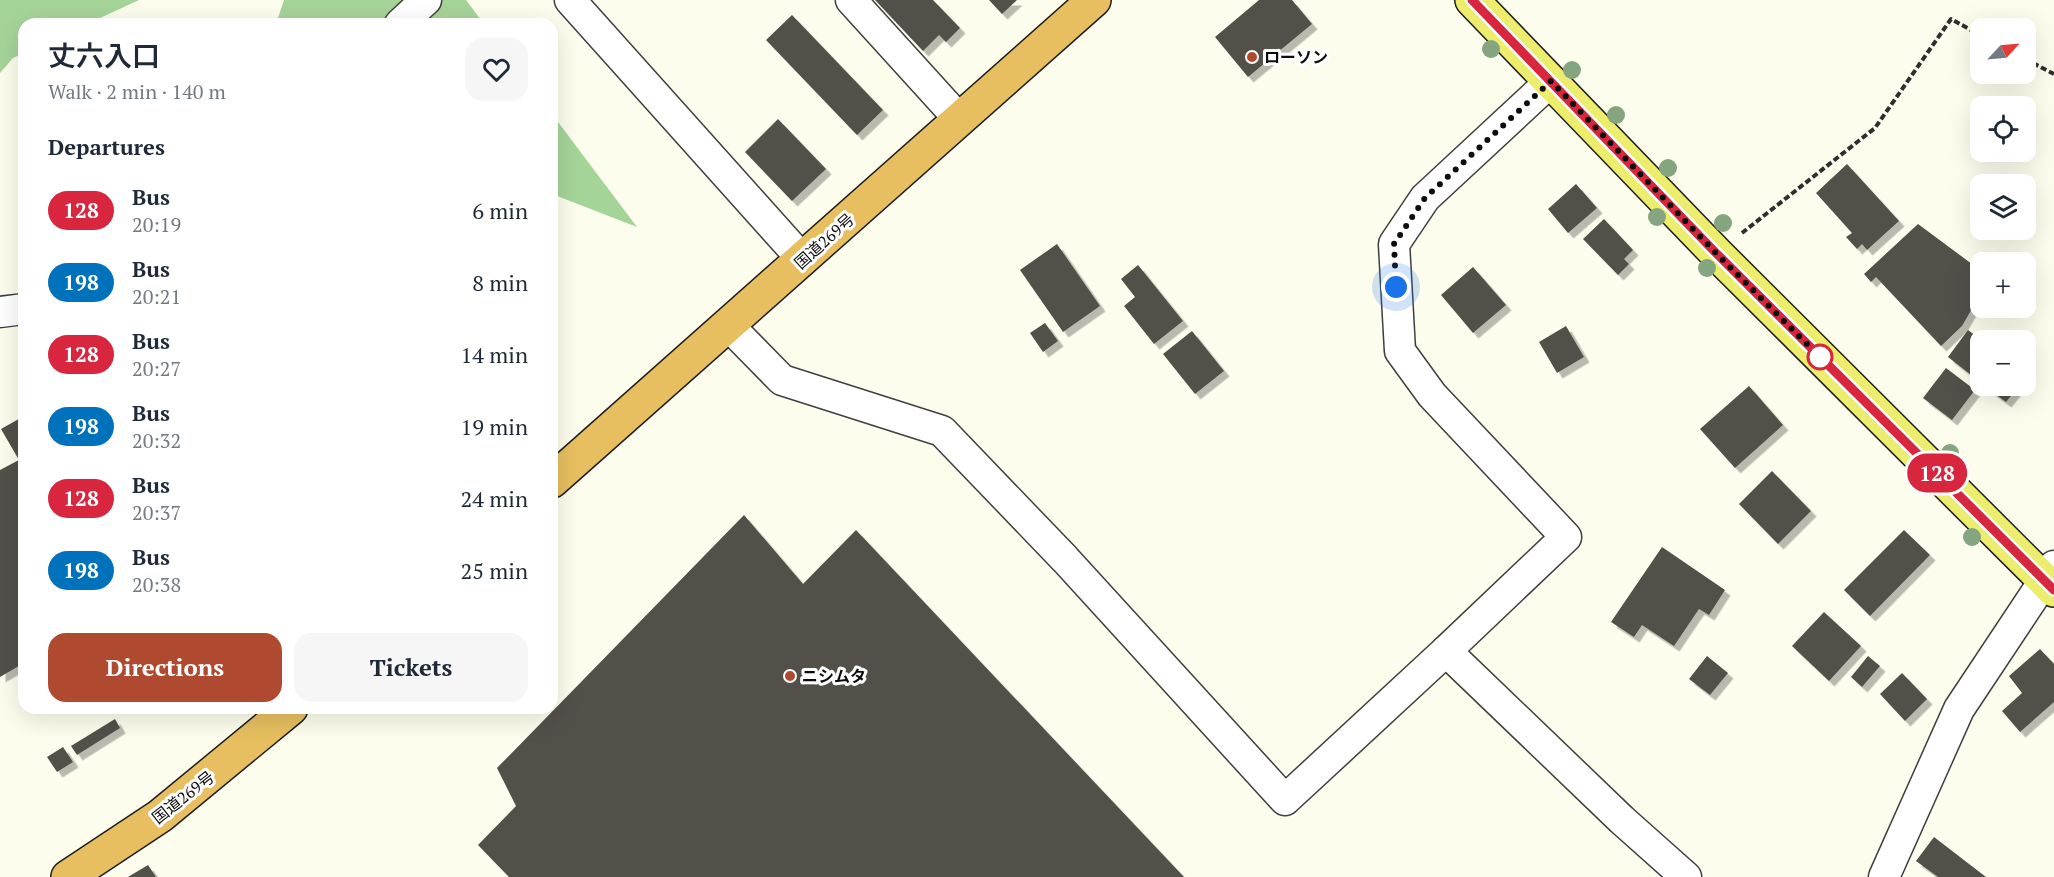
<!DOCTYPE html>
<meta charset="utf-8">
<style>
body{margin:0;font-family:"PT Serif","Noto Sans JP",serif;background:#f6f6f7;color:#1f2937;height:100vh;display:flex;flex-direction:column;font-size:22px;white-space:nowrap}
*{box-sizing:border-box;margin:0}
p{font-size:20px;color:#747a83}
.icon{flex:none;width:33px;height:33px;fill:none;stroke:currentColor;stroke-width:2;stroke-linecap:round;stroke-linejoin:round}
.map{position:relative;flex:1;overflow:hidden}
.drawer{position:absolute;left:18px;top:18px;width:540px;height:696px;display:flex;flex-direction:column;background:#fff;border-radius:18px;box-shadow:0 6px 24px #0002}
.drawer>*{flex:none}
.badge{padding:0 12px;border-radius:20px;font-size:21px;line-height:39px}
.needle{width:39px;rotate:64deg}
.buttons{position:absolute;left:1970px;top:18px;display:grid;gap:12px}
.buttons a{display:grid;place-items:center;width:66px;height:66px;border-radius:12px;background:#fff;box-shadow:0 6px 24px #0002;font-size:30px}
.you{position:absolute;width:30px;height:30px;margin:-15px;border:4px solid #fff;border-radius:50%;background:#1a73e8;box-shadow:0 0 0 9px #1a73e833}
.map>.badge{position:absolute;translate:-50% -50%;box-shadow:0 0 0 3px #fff}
h2{padding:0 30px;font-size:22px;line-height:54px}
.round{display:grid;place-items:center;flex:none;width:63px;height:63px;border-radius:18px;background:#f6f6f7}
.summary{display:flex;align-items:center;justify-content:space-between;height:102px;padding:0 30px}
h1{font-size:28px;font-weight:600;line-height:45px}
.button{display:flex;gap:12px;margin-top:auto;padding:12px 30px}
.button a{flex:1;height:69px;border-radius:18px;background:#af4a30;color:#fff;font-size:24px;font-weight:600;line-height:69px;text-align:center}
.button a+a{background:#f6f6f7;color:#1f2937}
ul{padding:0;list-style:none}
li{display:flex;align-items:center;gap:18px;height:72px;padding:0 30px}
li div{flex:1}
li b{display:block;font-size:22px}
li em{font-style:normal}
li .badge{min-width:66px;font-weight:700;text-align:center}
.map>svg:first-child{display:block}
.forest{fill:#a5d499}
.building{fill:#534f49;filter:url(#shadow)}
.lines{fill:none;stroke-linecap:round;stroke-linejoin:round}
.minor-casing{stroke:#3f3f3f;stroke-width:33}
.major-casing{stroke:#1d1d1d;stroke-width:36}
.highway-casing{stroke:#1d1d1d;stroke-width:36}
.path{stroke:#2e2e2e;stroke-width:4;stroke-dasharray:6 3;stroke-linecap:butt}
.minor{stroke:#fff;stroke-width:30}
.major{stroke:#ecec6d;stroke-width:33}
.highway{stroke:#e7bf60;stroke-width:33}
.tree{fill:#84a57f}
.line-casing{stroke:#fff;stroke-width:14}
.line{stroke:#d7263d;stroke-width:9}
.walk{stroke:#0c0c0c;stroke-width:6;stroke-dasharray:0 10.8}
.poi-dot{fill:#af4a30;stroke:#fff;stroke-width:2}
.stop-dot{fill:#fff;stroke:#d7263d;stroke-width:3}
.labels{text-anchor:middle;stroke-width:6;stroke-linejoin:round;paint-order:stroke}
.poi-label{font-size:16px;font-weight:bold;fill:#0c0c0c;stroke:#fff;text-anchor:start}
.street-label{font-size:16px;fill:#0c0c0c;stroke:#fff}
</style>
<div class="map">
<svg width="2054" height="877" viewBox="0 0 2054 877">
<defs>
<filter id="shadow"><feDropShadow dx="5.5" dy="5.5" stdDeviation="0" flood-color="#0004"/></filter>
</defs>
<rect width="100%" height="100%" fill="#fcfdec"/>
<!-- forest -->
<g class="forest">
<path d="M0,0H139L87,24H24V53L13,58L0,73Z"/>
<path d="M284,0H466L484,24H276Z"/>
<path d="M552,114L637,227L552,194Z"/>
</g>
<!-- building -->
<g class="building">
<path d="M875,0H933L960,28L946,42L939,35L923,51Z"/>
<path d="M989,0H1017L1002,14Z"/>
<path d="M1259,0H1292L1312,24L1248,77L1215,37Z"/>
<path d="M792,15L883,110L857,135L766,40Z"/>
<path d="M778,119L826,169L792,201L745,152Z"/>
<path d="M1847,164L1899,221L1867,250L1862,244L1857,249L1846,237L1852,233L1816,193Z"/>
<path d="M1576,184L1597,208L1568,233L1548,209Z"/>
<path d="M1604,219L1633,250L1624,259L1629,264L1618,275L1583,239Z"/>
<path d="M1918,224L1980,270V295L1962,326L1941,346L1876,277L1871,282L1864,274Z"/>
<path d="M1057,244L1100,306L1063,332L1020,270Z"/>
<path d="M1138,265L1183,321L1154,344L1124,306L1135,297L1121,279Z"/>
<path d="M1473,267L1506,305L1473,333L1441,295Z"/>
<path d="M1045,323L1058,341L1043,352L1030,333Z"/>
<path d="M1566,326L1584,357L1557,373L1539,342Z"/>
<path d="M1968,330L1980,339V382L1948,357Z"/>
<path d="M1192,331L1224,371L1195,394L1163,354Z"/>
<path d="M1946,368L1975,390L1952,420L1923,398Z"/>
<path d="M1749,386L1783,425L1735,468L1700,429Z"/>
<path d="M1984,386H2019L2006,402Z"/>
<path d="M24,416V663L0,677V470L19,460L1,429Z"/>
<path d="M1772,471L1811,511L1778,544L1739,504Z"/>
<path d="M744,515L803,584L856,530L1184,877H509L478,845L516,806L497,768Z"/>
<path d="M1904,530L1930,555L1870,616L1844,590Z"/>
<path d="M1662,547L1725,590L1709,615L1699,609L1674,646L1642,625L1634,637L1611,622Z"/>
<path d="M1824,612L1861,646L1829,681L1792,646Z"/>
<path d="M2040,649L2054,664V702L2020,732L2002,711L2022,693L2009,676Z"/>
<path d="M1707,656L1728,673L1710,695L1689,679Z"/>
<path d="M1868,656L1880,666L1862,687L1851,677Z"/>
<path d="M1902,673L1927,699L1905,721L1880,694Z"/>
<path d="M115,719L120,728L77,755L71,746Z"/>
<path d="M63,747L73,762L57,772L47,757Z"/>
<path d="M1934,837L1986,877H1938L1916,861Z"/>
<path d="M148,865L156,877H128Z"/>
</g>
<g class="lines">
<defs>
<g id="minor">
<path d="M570,0L803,260"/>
<path d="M851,0L960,120"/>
<path d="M400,24L426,0"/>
<path d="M1551,81L1425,198L1394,244L1400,351L1432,395L1566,537L1446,651L1622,820L1686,877"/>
<path d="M0,312L24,309"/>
<path d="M729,326L782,380L942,431L1065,559L1285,800L1446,651"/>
<path d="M1884,877L1959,709L2054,566"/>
</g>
<path id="major" d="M1472,0L1716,253L2054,590"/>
<g id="highway">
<path d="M552,481L1094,0"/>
<path d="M68,877L160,816L291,708"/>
</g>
</defs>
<!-- minor casing -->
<use href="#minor" class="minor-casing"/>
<!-- major casing -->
<use href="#major" class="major-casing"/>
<!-- highway casing -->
<use href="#highway" class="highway-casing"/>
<!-- path -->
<g class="path">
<path d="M2025,59L2054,74"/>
<path d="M1742,233L1875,128L1951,19L1980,35"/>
</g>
<!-- minor -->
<use href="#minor" class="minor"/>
<!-- major -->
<use href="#major" class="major"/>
<!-- highway -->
<use href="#highway" class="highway"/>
</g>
<!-- trees -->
<g class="tree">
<circle cx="1491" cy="49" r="9"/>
<circle cx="1572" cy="70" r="9"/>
<circle cx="1616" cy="115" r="9"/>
<circle cx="1668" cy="168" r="9"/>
<circle cx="1657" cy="217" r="9"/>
<circle cx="1723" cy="223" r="9"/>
<circle cx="1707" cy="268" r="9"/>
<circle cx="1950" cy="453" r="9"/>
<circle cx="1972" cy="537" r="9"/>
</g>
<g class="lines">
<defs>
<path id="line" d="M1472,0L1716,253L2054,590"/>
</defs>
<!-- line casing -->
<use href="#line" class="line-casing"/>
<!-- line -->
<use href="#line" class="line"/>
<!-- walk -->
<path class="walk" d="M1396,287L1394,244L1425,198L1551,81L1716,253L1820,357"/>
</g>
<!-- markers -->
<g class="poi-dot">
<circle cx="1252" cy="57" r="6"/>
<circle cx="790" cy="676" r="6"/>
</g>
<circle class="stop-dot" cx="1820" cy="357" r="12"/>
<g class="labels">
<!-- poi labels -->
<g class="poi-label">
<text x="1264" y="63">ローソン</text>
<text x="802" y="682">ニシムタ</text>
</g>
<!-- street labels -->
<g class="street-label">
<text transform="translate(824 241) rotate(-42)" y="6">国道269号</text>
<text transform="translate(183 797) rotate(-38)" y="6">国道269号</text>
</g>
</g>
</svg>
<div class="buttons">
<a><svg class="needle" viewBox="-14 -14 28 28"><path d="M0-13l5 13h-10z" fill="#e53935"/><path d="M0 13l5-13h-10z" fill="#747a83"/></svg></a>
<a><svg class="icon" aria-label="locate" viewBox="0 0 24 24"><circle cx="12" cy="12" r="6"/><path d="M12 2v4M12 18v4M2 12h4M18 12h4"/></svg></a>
<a><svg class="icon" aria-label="layers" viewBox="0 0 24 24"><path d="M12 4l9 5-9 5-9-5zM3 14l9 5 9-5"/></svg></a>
<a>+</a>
<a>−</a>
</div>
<div class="you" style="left:1396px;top:287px"></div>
<b class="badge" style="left:1937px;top:473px;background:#d7263d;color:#fff">128</b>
<section class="drawer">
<div class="summary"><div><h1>丈六入口</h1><p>Walk · 2 min · 140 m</p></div><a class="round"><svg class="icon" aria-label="heart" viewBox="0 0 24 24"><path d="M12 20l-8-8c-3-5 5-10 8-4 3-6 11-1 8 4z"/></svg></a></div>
<h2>Departures</h2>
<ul>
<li><span class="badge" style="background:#d7263d;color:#fff">128</span><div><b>Bus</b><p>20:19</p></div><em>6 min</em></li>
<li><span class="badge" style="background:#0072bc;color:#fff">198</span><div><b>Bus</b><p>20:21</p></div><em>8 min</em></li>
<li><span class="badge" style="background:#d7263d;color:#fff">128</span><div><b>Bus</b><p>20:27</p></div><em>14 min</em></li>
<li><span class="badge" style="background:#0072bc;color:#fff">198</span><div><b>Bus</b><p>20:32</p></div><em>19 min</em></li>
<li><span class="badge" style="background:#d7263d;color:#fff">128</span><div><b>Bus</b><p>20:37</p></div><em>24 min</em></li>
<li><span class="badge" style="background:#0072bc;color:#fff">198</span><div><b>Bus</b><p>20:38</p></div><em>25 min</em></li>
</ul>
<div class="button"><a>Directions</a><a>Tickets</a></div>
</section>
</div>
